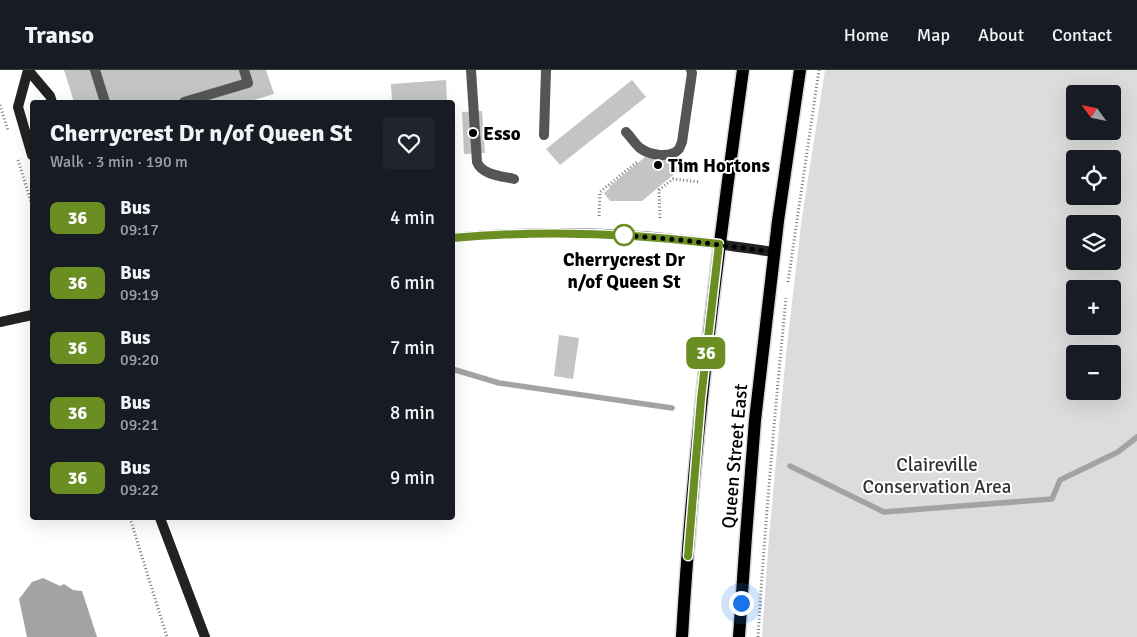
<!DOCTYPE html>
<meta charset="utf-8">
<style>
body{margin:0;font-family:Signika,sans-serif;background:#20242c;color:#f1f3f6;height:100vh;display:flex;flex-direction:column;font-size:19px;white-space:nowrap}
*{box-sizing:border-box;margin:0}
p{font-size:16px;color:#9ea1a6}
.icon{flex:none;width:28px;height:28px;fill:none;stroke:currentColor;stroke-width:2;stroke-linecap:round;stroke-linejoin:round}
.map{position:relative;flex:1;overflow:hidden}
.side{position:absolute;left:30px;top:30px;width:425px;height:420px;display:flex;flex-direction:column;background:#171b24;border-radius:5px;box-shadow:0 5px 20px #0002}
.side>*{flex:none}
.badge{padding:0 10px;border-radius:8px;font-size:18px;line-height:32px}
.needle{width:32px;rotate:303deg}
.fabs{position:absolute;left:1066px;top:15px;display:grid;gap:10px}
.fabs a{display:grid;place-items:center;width:55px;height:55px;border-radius:5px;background:#171b24;box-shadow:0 5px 20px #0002;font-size:25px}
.you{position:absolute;width:25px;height:25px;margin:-12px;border:4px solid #fff;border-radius:50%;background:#1a73e8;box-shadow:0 0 0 8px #1a73e833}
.map>.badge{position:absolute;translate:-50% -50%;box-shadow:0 0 0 2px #fff}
.round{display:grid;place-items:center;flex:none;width:52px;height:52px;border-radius:5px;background:#20242c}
.head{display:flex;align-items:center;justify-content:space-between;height:85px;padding:0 20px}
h1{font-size:24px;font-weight:700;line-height:38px}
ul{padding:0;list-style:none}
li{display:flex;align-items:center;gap:15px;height:65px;padding:0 20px}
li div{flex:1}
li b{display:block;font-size:19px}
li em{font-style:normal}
li .badge{min-width:55px;font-weight:700;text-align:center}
header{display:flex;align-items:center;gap:30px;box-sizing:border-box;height:70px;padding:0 25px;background:#171b24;border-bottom:1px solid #363941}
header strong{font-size:24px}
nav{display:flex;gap:28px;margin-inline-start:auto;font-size:18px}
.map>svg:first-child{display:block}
.green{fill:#dcdcdc;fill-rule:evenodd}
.water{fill:#a3a3a3}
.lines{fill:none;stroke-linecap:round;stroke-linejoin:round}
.stream{stroke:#a3a3a3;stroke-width:5.5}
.building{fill:#c4c4c4}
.primary-casing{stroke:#dbdbdb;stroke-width:15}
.path{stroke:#777;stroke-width:3;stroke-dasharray:1 2.5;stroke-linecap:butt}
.lane{stroke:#555;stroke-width:10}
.secondary{stroke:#222;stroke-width:10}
.primary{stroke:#000;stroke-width:12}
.line-casing{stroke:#fff;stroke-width:11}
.line{stroke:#6b8e23;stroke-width:8}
.walk{stroke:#000;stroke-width:5;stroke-dasharray:0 9}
.poi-dot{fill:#000;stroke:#fff;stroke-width:2}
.stop-dot{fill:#fff;stroke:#6b8e23;stroke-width:2.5}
.labels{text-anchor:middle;stroke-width:4;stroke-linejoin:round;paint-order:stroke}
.poi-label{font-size:19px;font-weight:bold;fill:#000;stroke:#fff;text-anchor:start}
.stop-label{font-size:19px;font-weight:bold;fill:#000;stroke:#fff}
.street-label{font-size:19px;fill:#000;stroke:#fff}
.park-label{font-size:19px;fill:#333;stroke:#fff}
</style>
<header>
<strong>Transo</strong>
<nav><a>Home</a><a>Map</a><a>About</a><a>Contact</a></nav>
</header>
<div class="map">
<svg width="1137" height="567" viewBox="0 0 1137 567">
<rect width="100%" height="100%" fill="#fff"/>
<!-- green -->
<path class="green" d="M825,0H1137V567H762L769,467L786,284L802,147ZM1075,24H1112V61H1075ZM1075,89H1112V126H1075ZM1075,154H1112V191H1075ZM1075,219H1112V256H1075ZM1075,284H1112V321H1075Z"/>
<!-- water -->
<path class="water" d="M43,508L60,516L64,514L73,520L82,521L97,567H27L19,529L32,512Z"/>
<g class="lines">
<!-- stream -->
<g class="stream">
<path d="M452,299L499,313L672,338"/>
<path d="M790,396L884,442L1052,429L1060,410L1118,382L1137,367"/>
</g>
</g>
<!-- building -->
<g class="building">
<path d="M64,0H266L274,24L247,32H74Z"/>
<path d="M446,10L447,32H392L391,14Z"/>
<path d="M632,10L646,27L560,95L546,79Z"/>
<path d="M482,41L485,83L464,84L462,42Z"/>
<path d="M645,87L672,91L679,100L642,131H610L604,123L610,118L609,117Z"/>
<path d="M559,265L579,268L573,309L554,306Z"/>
</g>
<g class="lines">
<defs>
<g id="primary">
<path d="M682,567C693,377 717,188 743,0"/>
<path d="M739,567L746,466L755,350L778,151L800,0"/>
</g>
</defs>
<!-- primary casing -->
<use href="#primary" class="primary-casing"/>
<!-- path -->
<g class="path">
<path d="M0,35L8,61"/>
<path d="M18,90L32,135"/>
<path d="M599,146L600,122L637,92"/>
<path d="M660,148L659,120L673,109L700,112"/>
<path d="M788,212L819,0"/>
<path d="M130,448L167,567"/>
<path d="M758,567C765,454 775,341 786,228"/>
</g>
<!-- lane -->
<g class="lane">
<path d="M95,0L105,32"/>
<path d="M471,0L477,92C482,105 502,106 514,109"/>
<path d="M184,32L248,13L244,0"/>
<path d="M626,62C631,67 635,74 640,78C649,85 670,89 679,79C680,77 681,74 682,72L692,3L691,0"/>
<path d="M544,65L546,0"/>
</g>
<!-- secondary -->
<g class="secondary">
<path d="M28,0L18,37L32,85"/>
<path d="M28,0L50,26L52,32"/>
<path d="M452,168C529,161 607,161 684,170C714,173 744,178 774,182"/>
<path d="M0,252L32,245"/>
<path d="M160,448L205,567"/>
</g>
<!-- primary -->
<use href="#primary" class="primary"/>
</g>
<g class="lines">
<defs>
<path id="line" d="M452,168C541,160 631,163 719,174L701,329L688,486"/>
</defs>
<!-- line casing -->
<use href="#line" class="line-casing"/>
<!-- line -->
<use href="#line" class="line"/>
<!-- walk -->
<path class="walk" d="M624,165H621L682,170L774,182L755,350L741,533"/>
</g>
<!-- markers -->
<g class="poi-dot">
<circle cx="473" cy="63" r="5"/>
<circle cx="658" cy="95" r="5"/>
</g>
<circle class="stop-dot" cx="624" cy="165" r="10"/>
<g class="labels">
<!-- poi labels -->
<g class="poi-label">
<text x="483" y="70">Esso</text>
<text x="668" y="102">Tim Hortons</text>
</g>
<!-- stop labels -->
<g class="stop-label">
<text x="624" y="196">Cherrycrest Dr<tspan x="624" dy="22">n/of Queen St</tspan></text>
</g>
<!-- street labels -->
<g class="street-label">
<text transform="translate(734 386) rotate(-85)" y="7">Queen Street East</text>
</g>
<!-- park labels -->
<g class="park-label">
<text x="937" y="401">Claireville<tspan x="937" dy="22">Conservation Area</tspan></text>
</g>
</g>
</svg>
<div class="fabs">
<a><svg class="needle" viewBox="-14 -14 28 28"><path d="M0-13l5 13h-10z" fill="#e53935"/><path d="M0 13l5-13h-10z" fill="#9ea1a6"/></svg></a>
<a><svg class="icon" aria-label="locate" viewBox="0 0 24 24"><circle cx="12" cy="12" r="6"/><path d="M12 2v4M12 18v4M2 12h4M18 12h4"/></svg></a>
<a><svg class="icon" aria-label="layers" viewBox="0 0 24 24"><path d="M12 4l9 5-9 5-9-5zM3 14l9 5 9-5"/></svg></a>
<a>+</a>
<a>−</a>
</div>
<div class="you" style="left:741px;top:533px"></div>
<b class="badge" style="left:706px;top:283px;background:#6b8e23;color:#fff">36</b>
<section class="side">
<div class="head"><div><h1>Cherrycrest Dr n/of Queen St</h1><p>Walk · 3 min · 190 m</p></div><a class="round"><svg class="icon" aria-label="heart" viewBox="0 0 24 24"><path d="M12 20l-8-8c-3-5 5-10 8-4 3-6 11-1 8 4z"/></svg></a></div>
<ul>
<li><span class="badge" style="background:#6b8e23;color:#fff">36</span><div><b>Bus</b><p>09:17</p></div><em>4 min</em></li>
<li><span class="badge" style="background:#6b8e23;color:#fff">36</span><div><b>Bus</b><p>09:19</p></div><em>6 min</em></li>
<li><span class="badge" style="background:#6b8e23;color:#fff">36</span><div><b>Bus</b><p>09:20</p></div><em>7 min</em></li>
<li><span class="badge" style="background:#6b8e23;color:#fff">36</span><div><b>Bus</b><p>09:21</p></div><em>8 min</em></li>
<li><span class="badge" style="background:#6b8e23;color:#fff">36</span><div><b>Bus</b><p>09:22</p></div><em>9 min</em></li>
</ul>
</section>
</div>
